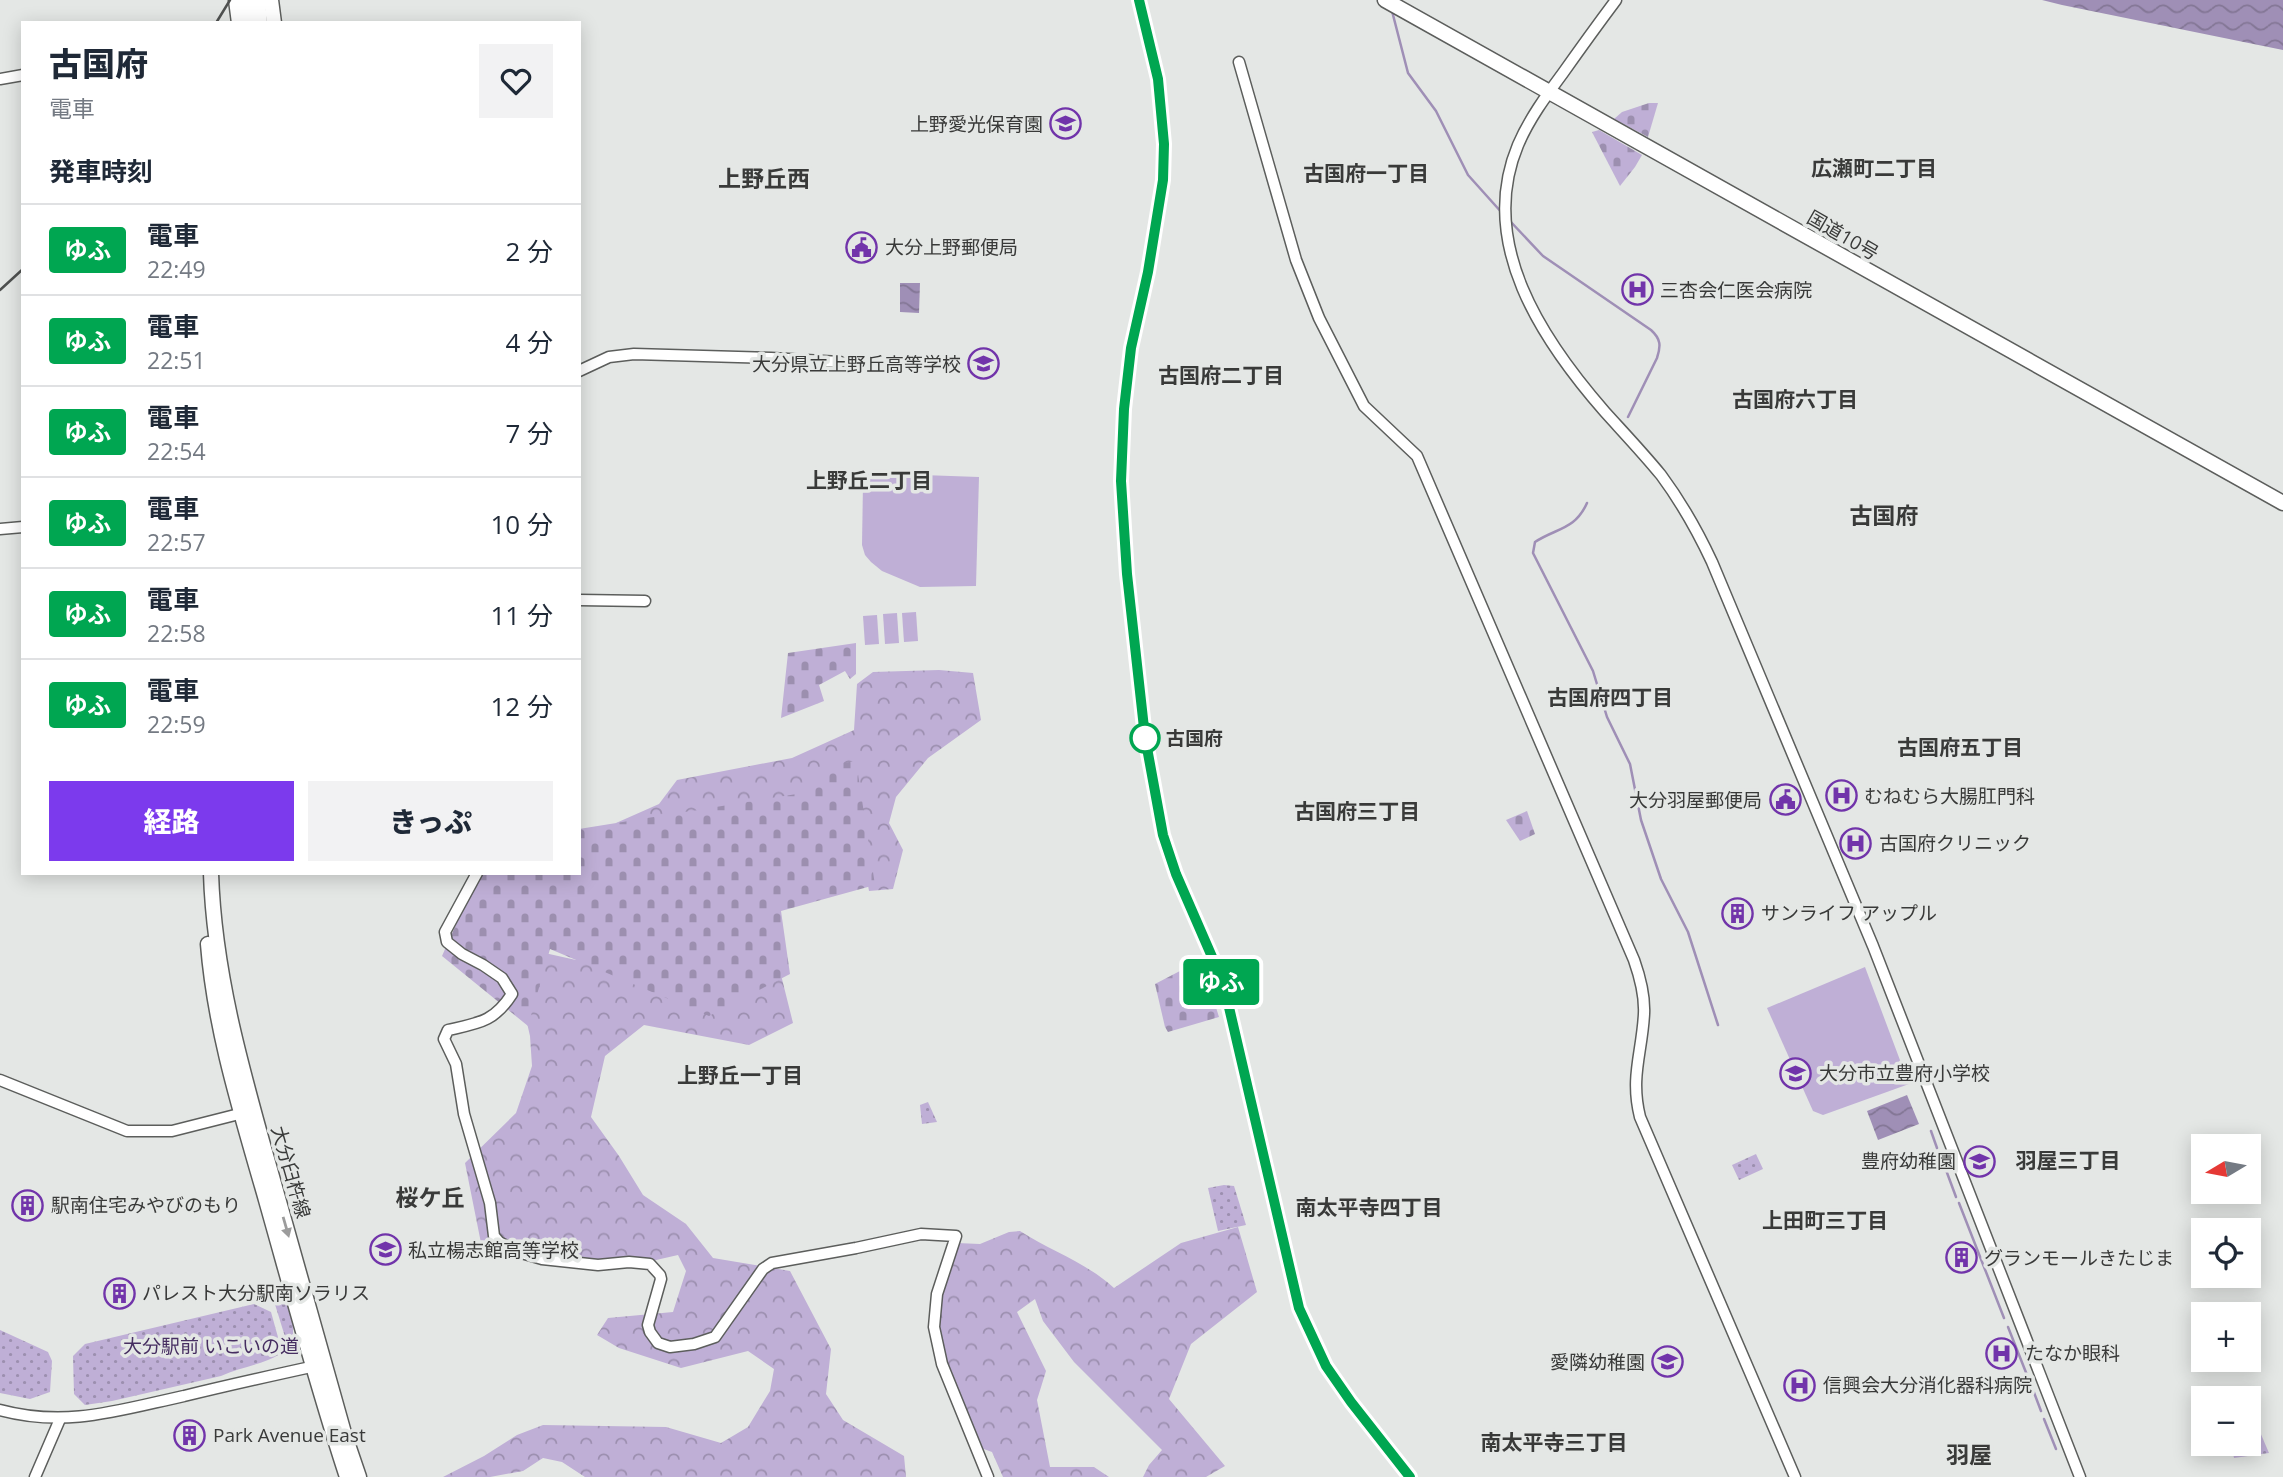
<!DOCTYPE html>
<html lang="ja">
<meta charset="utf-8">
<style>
body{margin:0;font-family:"Open Sans","Noto Sans JP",sans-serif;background:#f2f2f3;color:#1f2937;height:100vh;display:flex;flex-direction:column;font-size:26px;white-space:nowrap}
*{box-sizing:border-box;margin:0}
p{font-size:23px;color:#747a83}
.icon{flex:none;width:38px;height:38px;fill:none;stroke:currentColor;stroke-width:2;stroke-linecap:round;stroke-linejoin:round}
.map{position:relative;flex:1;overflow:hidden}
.side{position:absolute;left:21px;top:21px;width:560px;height:854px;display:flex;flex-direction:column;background:#fff;border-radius:0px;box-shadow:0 4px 18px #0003}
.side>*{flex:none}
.badge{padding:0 14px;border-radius:5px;font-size:24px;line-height:46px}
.needle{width:46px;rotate:260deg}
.tools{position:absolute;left:2191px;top:1134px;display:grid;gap:14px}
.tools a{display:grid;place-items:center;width:70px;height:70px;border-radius:0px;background:#fff;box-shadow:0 4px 18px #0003;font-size:35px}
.map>.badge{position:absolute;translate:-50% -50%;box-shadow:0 0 0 4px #fff}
h2{padding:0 28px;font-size:26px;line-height:63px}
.round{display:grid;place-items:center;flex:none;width:74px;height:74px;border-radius:0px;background:#f2f2f3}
.overview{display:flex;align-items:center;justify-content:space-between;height:119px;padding:0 28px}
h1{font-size:33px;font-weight:800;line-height:52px}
.action{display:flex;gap:14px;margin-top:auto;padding:14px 28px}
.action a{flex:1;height:80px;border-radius:0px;background:#7c3aed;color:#fff;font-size:28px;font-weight:800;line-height:80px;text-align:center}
.action a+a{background:#f2f2f3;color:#1f2937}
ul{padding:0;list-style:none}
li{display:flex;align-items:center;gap:21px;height:91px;padding:0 28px;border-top:2px solid #e0e1e3}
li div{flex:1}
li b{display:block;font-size:26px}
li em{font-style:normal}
li .badge{min-width:77px;font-weight:700;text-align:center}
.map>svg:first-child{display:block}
.grass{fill:url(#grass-dots)}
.forest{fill:url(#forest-crowns)}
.cemetery{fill:url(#cemetery-stones)}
.garden{fill:#bfafd6}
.water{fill:url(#water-waves)}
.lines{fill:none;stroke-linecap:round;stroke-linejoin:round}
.stream{stroke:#9f8fb6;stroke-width:2.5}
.tertiary-casing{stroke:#5c5e5c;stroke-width:13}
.primary-casing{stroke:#5c5e5c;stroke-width:17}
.trunk-casing{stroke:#5c5e5c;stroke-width:17}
.tertiary{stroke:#fff;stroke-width:10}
.primary{stroke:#fff;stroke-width:14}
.trunk{stroke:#fff;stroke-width:14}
.rail{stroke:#4f5150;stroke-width:2.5}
.oneway{fill:#9c9c9c}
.line-casing{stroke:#fff;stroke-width:16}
.line{stroke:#00a651;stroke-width:10}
.stop-dot{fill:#fff;stroke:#00a651;stroke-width:3.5}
.labels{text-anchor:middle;stroke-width:7;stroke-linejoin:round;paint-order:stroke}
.poi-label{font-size:19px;fill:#393a39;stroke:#e4e7e5;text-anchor:start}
.street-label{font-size:19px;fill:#393a39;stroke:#e4e7e5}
.stop-label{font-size:19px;font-weight:bold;fill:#393a39;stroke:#e4e7e5;text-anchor:start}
.park-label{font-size:19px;fill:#462e61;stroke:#e4e7e5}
.neighbourhood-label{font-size:21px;font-weight:bold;fill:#393a39;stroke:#e4e7e5}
.quarter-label{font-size:23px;font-weight:bold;fill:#393a39;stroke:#e4e7e5}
</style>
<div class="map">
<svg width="2283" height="1477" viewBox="0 0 2283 1477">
<defs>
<pattern id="grass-dots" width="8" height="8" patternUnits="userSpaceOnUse" patternTransform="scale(1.75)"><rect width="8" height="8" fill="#bfafd6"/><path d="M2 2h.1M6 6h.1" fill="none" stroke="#9c8faf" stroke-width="1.8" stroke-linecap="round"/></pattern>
<pattern id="forest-crowns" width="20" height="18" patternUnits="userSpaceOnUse" patternTransform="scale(1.75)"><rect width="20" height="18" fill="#bfafd6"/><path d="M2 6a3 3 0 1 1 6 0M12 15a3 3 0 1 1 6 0" fill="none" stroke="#9c8faf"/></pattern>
<pattern id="cemetery-stones" width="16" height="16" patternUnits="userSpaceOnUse" patternTransform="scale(1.75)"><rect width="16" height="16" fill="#bfafd6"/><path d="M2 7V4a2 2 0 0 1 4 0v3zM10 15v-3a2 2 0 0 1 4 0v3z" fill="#9c8faf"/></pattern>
<pattern id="water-waves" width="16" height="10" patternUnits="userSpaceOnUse" patternTransform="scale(1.75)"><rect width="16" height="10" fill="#9f8fb6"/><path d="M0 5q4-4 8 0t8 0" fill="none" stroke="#837695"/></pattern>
</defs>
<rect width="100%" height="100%" fill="#e4e7e5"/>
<!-- grass -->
<g class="grass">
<path d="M928,1102L937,1122L922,1124L920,1105Z"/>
<path d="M1756,1154L1763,1169L1739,1180L1732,1165Z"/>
<path d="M1224,1185L1234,1186L1246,1225L1218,1231L1208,1188Z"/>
<path d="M283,1294L287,1297L293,1320V1341L287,1343L273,1298Z"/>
<path d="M254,1304L271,1312L281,1348L280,1354C262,1365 240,1367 221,1376L112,1401L85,1405L74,1394L73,1356L85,1344Z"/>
<path d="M0,1330L48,1352L52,1361L50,1392L30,1399L0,1393Z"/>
<path d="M2260,1432L2269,1453L2234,1458L2231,1444H2249V1433Z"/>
</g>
<!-- forest -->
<g class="forest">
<path d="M939,670L973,673L981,720L928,758L896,797L889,823L903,850L893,889L869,891L853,801L663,845L778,963L793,1023L749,1045L644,1025L605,1056L591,1117L619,1156L643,1195L686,1224L713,1258L790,1271L831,1349L826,1394L843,1420L904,1456L906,1477H585L562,1462L543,1458L523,1471L490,1477H443L484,1456L517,1435L543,1425L666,1427L721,1443L748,1427L770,1391L774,1369L748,1351L681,1368L619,1348L597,1335L608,1318L673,1312L686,1271L678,1255L621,1268L564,1267L483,1253L465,1163L516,1113L532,1066L530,1036L509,945L576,960L616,823L659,804L677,780L792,758L854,730L857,684L873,672Z"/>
<path d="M1238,1227L1257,1292L1191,1344L1169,1399L1225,1466L1206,1477H1143L1149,1465L1162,1450L1074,1362L1043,1321L1035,1299L1017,1312L1046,1371L1037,1400L1050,1467H1094L1109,1477H1003L992,1452L981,1448C962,1402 932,1352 939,1300C942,1281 951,1261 957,1243L980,1244L1009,1232L1020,1231C1051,1251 1087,1263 1114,1288L1181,1243Z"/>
</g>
<!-- cemetery -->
<g class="cemetery">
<path d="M1649,103H1658L1648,137L1614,119L1622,112Z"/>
<path d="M1599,130L1642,155L1635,167L1620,186L1592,132Z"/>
<path d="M856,643V674L850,679L845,671L819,685L824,701L781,718L788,653Z"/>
<path d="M856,761L875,885L781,911L790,974L709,1016L550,949L528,1026L442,956L479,873H579V829L803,793L836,764Z"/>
<path d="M1527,811L1535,834L1520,841L1506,820Z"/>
<path d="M1201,960L1219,1017L1168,1032L1165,1027L1155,984Z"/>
</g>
<!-- garden -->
<g class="garden">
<path d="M866,473L979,477L976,586L920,587L882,571L871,562L865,555L862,545L863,484Z"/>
<path d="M916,612L918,641L904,642L902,613Z"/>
<path d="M897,613L899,643L885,644L883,614Z"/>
<path d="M877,615L879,644L865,645L863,616Z"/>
<path d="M1865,967L1909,1084L1823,1115L1813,1111L1767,1008Z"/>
</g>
<!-- water -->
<g class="water">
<path d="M2042,0H2283V50L2062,5Z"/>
<path d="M900,283H920L919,313L900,312Z"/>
<path d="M1907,1095L1919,1124L1878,1140L1867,1111Z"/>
</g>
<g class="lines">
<!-- stream -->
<g class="stream">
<path d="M1392,11L1408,73L1436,111L1468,175L1503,214"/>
<path d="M1510,221L1543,256L1651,330C1661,339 1661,346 1657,358L1628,417"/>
<path d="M1587,503C1575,530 1556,528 1535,542L1533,553L1593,671L1607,717L1630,764L1641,820L1661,879L1688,932L1718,1025"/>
<path d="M1931,1131L1937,1148"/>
<path d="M1940,1155L1943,1163"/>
<path d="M1946,1170L1956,1197"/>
<path d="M1959,1203L2004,1318"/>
<path d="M2008,1327L2027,1375"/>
<path d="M2030,1382L2041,1411"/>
<path d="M2044,1419L2056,1449"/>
</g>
<defs>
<g id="tertiary">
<path d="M1616,0C1598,24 1580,49 1563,73C1546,96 1529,119 1518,145C1477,243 1542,340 1605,412C1624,433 1643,453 1661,475C1681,502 1698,532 1712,562L1873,946L2080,1477"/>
<path d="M1239,62L1296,260L1319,318L1364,406L1417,456L1634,960C1640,977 1645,995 1644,1014C1642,1053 1630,1077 1640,1117L1795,1477"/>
<path d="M0,79L23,75"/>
<path d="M579,371L609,357L634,354L771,358L840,362"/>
<path d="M0,529L23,527"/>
<path d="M579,600L645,601"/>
<path d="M477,873L445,932L447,942L462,954L483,965L502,978L512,994C494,1022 479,1023 448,1030L444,1039L456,1064L464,1114L490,1203L494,1236L499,1242L518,1252L542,1259L598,1265L629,1262L650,1264L660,1275L661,1279L648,1325L650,1332L658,1343L670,1347L694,1344L715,1337L763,1269L772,1263L856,1248L921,1234L956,1236L937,1294L934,1327L942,1364L988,1477"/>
<path d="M0,1080L127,1131H172L247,1112"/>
<path d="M0,1410C67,1428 119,1410 184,1396C229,1385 274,1375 320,1365"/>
<path d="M35,1477L60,1419"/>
</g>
<g id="primary">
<path d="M236,0L239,23"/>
<path d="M247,0L249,23"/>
<path d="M258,0L260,23"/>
<path d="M271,0L274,23"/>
<path d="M211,873C214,973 242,1070 269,1166C294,1255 319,1344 344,1433L359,1477"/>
<path d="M208,944C215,1032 242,1116 266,1200C292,1292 317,1386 347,1477"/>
</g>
<path id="trunk" d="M1385,0L2283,503"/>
</defs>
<!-- tertiary casing -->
<use href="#tertiary" class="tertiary-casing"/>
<!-- primary casing -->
<use href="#primary" class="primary-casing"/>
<!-- trunk casing -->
<use href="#trunk" class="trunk-casing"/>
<!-- tertiary -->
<use href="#tertiary" class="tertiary"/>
<!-- primary -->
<use href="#primary" class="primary"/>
<!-- trunk -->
<use href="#trunk" class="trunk"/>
<!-- rail -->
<g class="rail">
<path d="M216,23L230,0"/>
<path d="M1163,180L1148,273L1131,348L1123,409L1121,454L1123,511L1135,653L1155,798L1170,860L1216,966L1228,1003L1238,1038L1260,1147L1299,1309L1326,1366L1351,1402L1411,1477"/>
<path d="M0,290L23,269"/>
</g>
</g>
<!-- one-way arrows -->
<defs><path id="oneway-solid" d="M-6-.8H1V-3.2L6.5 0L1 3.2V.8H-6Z" transform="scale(1.75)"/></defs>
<use class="oneway" href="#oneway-solid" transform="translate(286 1227) rotate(74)"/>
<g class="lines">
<defs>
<path id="line" d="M1139,0L1158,79L1164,144L1163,180L1148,272L1131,348L1124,409L1121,481L1127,574L1145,737L1163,835L1176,874L1216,966L1228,1003L1299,1308L1326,1366L1351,1402L1410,1477"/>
</defs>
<!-- line casing -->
<use href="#line" class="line-casing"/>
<!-- line -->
<use href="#line" class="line"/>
</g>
<!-- icons -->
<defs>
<symbol id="school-ring" viewBox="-11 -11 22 22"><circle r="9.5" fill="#e4e7e5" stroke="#7134aa" stroke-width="1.5"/><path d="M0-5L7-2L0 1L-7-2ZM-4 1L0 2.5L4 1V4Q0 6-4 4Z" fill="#7134aa"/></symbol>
<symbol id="civic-ring" viewBox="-11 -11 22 22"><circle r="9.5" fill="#e4e7e5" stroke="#7134aa" stroke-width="1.5"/><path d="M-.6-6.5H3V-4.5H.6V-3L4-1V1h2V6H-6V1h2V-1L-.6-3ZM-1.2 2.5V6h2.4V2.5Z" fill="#7134aa"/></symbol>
<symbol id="hospital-ring" viewBox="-11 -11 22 22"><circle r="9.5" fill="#e4e7e5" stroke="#7134aa" stroke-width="1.5"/><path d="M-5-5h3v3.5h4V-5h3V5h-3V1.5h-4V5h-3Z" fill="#7134aa"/></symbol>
<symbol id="building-ring" viewBox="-11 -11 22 22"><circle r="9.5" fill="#e4e7e5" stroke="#7134aa" stroke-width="1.5"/><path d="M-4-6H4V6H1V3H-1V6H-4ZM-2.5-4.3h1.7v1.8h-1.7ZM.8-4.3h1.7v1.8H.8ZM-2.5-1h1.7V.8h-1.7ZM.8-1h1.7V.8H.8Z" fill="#7134aa"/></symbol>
</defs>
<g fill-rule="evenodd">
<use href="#school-ring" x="1048" y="106" width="35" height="35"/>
<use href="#civic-ring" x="844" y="230" width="35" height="35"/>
<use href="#hospital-ring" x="1620" y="272" width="35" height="35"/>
<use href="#school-ring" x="966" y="346" width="35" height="35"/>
<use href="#hospital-ring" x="1824" y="778" width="35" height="35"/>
<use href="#civic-ring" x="1768" y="782" width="35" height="35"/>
<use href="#hospital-ring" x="1838" y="826" width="35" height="35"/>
<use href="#building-ring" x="1720" y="896" width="35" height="35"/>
<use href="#school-ring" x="1778" y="1056" width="35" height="35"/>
<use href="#school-ring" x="1962" y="1144" width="35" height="35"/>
<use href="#building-ring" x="10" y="1188" width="35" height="35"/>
<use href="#school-ring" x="368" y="1232" width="35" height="35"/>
<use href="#building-ring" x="1944" y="1240" width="35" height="35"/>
<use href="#building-ring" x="102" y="1276" width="35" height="35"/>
<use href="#hospital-ring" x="1984" y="1336" width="35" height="35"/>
<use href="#school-ring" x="1650" y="1344" width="35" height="35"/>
<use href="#hospital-ring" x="1782" y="1368" width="35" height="35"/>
<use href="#building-ring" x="172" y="1418" width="35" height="35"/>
</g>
<!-- markers -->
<circle class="stop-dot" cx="1145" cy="738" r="14"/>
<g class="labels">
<!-- poi labels -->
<g class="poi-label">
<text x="1043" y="131" text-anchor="end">上野愛光保育園</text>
<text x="885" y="254">大分上野郵便局</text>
<text x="1660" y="297">三杏会仁医会病院</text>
<text x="961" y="371" text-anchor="end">大分県立上野丘高等学校</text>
<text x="1864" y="803">むねむら大腸肛門科</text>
<text x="1762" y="807" text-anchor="end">大分羽屋郵便局</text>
<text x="1879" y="850">古国府クリニック</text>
<text x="1761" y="920">サンライフ アップル</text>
<text x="1819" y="1080">大分市立豊府小学校</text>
<text x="1956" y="1168" text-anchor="end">豊府幼稚園</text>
<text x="51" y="1212">駅南住宅みやびのもり</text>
<text x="408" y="1257">私立楊志館高等学校</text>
<text x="1984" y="1265">グランモールきたじま</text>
<text x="142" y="1300">パレスト大分駅南ソラリス</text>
<text x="2025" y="1360">たなか眼科</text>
<text x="1645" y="1369" text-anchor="end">愛隣幼稚園</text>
<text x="1823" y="1392">信興会大分消化器科病院</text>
<text x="213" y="1442">Park Avenue East</text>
</g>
<!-- street labels -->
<g class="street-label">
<text transform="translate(1843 235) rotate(30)" y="7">国道10号</text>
<text transform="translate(291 1172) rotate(74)" y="7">大分臼杵線</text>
</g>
<!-- stop labels -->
<g class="stop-label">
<text x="1166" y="745">古国府</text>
</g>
<!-- park labels -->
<g class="park-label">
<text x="211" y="1353">大分駅前 いこいの道</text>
</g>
<!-- neighbourhood labels -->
<g class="neighbourhood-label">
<text x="1874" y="176">広瀬町二丁目</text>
<text x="1366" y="181">古国府一丁目</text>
<text x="1221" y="383">古国府二丁目</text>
<text x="1795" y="407">古国府六丁目</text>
<text x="869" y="488">上野丘二丁目</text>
<text x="1610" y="705">古国府四丁目</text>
<text x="1960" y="755">古国府五丁目</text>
<text x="1357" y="819">古国府三丁目</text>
<text x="740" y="1083">上野丘一丁目</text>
<text x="2068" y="1168">羽屋三丁目</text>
<text x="1369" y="1215">南太平寺四丁目</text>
<text x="1825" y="1228">上田町三丁目</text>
<text x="1554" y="1450">南太平寺三丁目</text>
</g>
<!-- quarter labels -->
<g class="quarter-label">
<text x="764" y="187">上野丘西</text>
<text x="1884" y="524">古国府</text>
<text x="430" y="1206">桜ケ丘</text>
<text x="1969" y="1463">羽屋</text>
</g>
</g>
</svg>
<div class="tools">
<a><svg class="needle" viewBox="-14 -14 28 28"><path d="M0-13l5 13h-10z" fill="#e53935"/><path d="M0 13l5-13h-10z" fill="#747a83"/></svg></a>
<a><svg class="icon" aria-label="locate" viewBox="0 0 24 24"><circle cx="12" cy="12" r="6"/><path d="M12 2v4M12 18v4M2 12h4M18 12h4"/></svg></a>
<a>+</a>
<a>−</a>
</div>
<b class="badge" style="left:1221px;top:982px;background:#00a651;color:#fff">ゆふ</b>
<section class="side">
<div class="overview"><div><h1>古国府</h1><p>電車</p></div><a class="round"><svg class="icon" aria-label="heart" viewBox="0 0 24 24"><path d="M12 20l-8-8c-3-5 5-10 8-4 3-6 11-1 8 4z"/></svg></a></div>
<h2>発車時刻</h2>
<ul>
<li><span class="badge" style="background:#00a651;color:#fff">ゆふ</span><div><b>電車</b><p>22:49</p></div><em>2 分</em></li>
<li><span class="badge" style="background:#00a651;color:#fff">ゆふ</span><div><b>電車</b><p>22:51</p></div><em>4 分</em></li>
<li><span class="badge" style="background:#00a651;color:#fff">ゆふ</span><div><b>電車</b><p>22:54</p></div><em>7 分</em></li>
<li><span class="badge" style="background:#00a651;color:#fff">ゆふ</span><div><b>電車</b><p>22:57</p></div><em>10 分</em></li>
<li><span class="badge" style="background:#00a651;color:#fff">ゆふ</span><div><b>電車</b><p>22:58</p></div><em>11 分</em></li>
<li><span class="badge" style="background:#00a651;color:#fff">ゆふ</span><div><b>電車</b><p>22:59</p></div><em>12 分</em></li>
</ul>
<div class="action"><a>経路</a><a>きっぷ</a></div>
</section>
</div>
